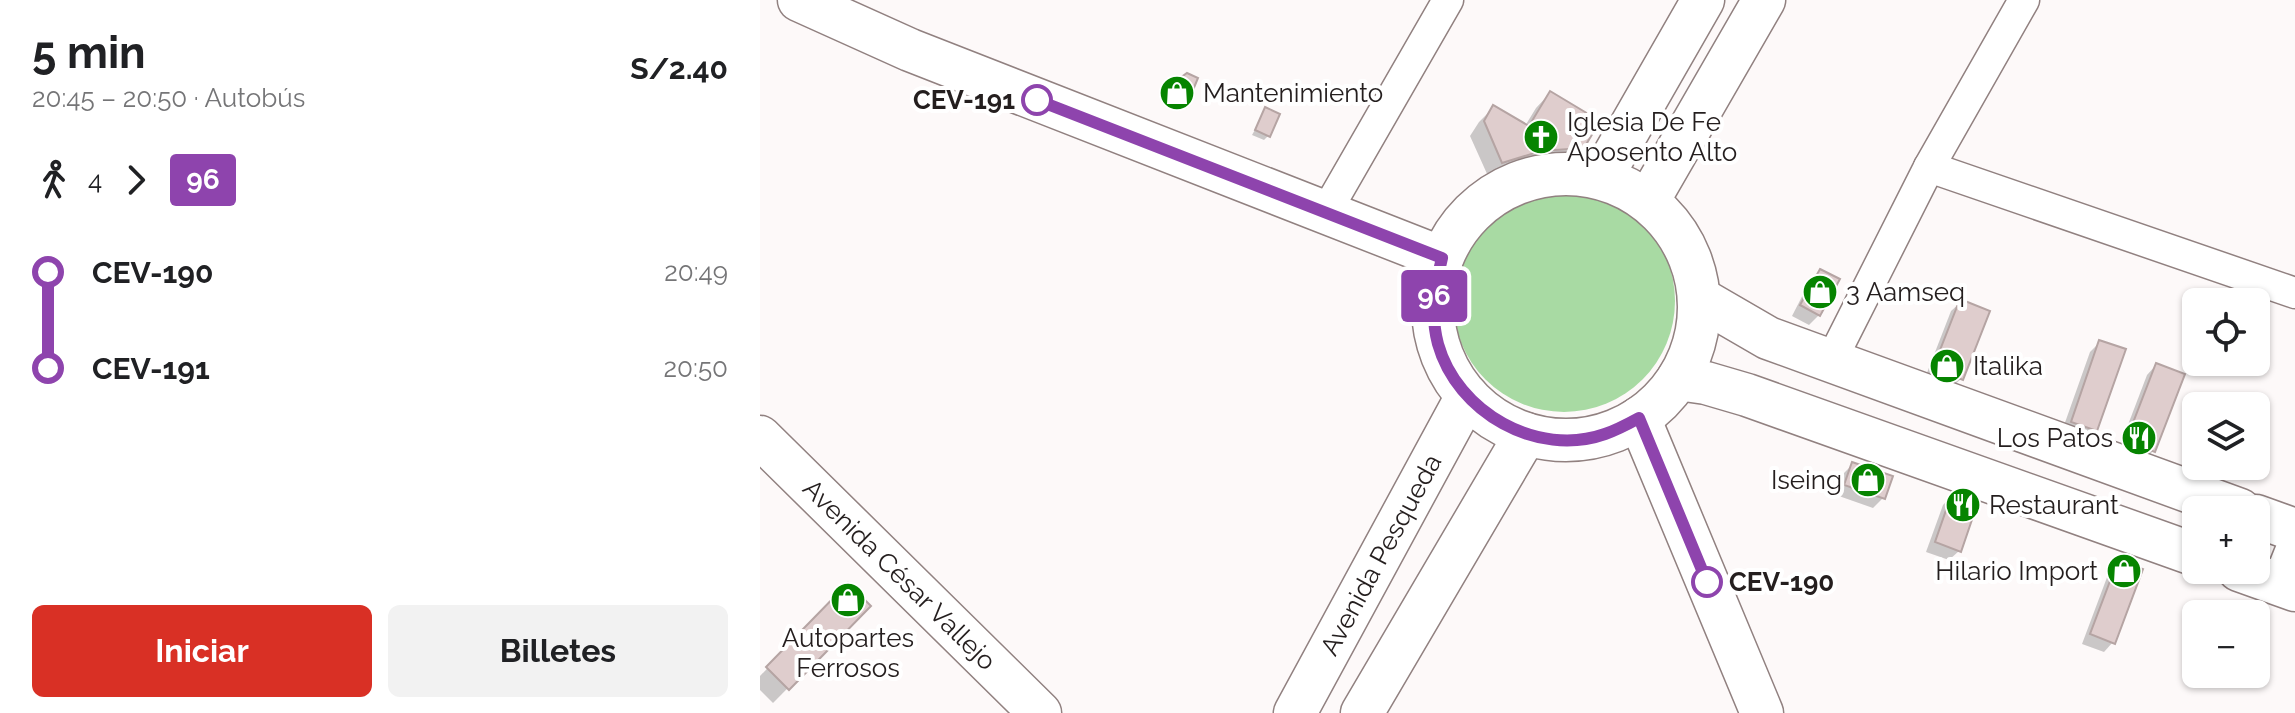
<!DOCTYPE html>
<html lang="es">
<meta charset="utf-8">
<style>
body{margin:0;font-family:Raleway,sans-serif;background:#f2f2f2;color:#202124;height:100vh;display:flex;flex-direction:column;font-size:30px;white-space:nowrap}
*{box-sizing:border-box;margin:0}
p{font-size:26px;color:#757577}
.icon{flex:none;width:44px;height:44px;fill:none;stroke:currentColor;stroke-width:2;stroke-linecap:round;stroke-linejoin:round}
.map{position:relative;flex:1;overflow:hidden}
.side{display:flex;flex-direction:column;background:#fff;width:760px}
.side>*{flex:none}
.badge{padding:0 16px;border-radius:6px;font-size:28px;line-height:52px}
.fabs{position:absolute;left:1422px;top:288px;display:grid;gap:16px}
.fabs a{display:grid;place-items:center;width:88px;height:88px;border-radius:12px;background:#fff;box-shadow:0 2px 6px #0004;font-size:40px}
.map>.badge{position:absolute;translate:-50% -50%;box-shadow:0 0 0 4px #fff}
.legs{display:flex;align-items:center;gap:12px;height:88px;padding:0 32px;font-size:26px}
.legs p{margin-inline-start:auto}
.headline{display:flex;align-items:center;justify-content:space-between;height:136px;padding:0 32px}
h1{font-size:44px;font-weight:700;line-height:60px}
.action{display:flex;gap:16px;margin-top:auto;padding:16px 32px}
.action a{flex:1;height:92px;border-radius:12px;background:#d93025;color:#fff;font-size:32px;font-weight:700;line-height:92px;text-align:center}
.action a+a{background:#f2f2f2;color:#202124}
ul{padding:0 32px;list-style:none}
li{display:flex;align-items:center;gap:28px;height:96px;font-size:30px}
li i{display:grid;place-items:center;width:12px;height:100%;margin:0 10px;background:currentColor}
li i::after{content:'';width:20px;height:20px;margin:-10px;border:6px solid;border-radius:50%;background:#fff}
li p{margin-inline-start:auto}
li:first-child i{background:linear-gradient(#0000 50%,currentColor 0)}
li:last-child i{background:linear-gradient(currentColor 50%,#0000 0)}
main{display:flex;flex:1;min-height:0}
.map>svg:first-child{display:block}
.green{fill:#a8daa3}
.shadow{fill:#0003}
.building{fill:#dfcdcd;stroke:#b5a4a3;stroke-width:2}
.lines{fill:none;stroke-linecap:round;stroke-linejoin:round}
.street-casing{stroke:#918180;stroke-width:33}
.secondary-casing{stroke:#918180;stroke-width:45}
.street{stroke:#fff;stroke-width:30}
.secondary{stroke:#fff;stroke-width:42}
.line-1-casing{stroke:#fff;stroke-width:18}
.line-1{stroke:#8e44ad;stroke-width:12}
.stop-1-dot{fill:#fff;stroke:#8e44ad;stroke-width:4}
.labels{text-anchor:middle;stroke-width:8;stroke-linejoin:round;paint-order:stroke}
.poi-label{font-size:26px;fill:#241e1e;stroke:#fff;text-anchor:start}
.stop-label{font-size:26px;font-weight:bold;fill:#241e1e;stroke:#fff;text-anchor:end}
.street-label{font-size:26px;fill:#241e1e;stroke:#fff}
</style>
<main>
<section class="side">
<div class="headline"><div><h1>5 min</h1><p>20:45 – 20:50 · Autobús</p></div><b>S/2.40</b></div>
<div class="legs"><svg class="icon" aria-label="walk" viewBox="0 0 24 24"><circle cx="13" cy="4" r="2"/><path d="M13 8l-2 6 4 7M11 14l-3 7M7 12l3-4h3l4 4"/></svg>4<svg class="icon" aria-label="forward" viewBox="0 0 24 24"><path d="M9 5l7 7-7 7"/></svg><b class="badge" style="background:#8e44ad;color:#fff">96</b></div>
<ul>
<li><i style="color:#8e44ad"></i><b>CEV-190</b><p>20:49</p></li>
<li><i style="color:#8e44ad"></i><b>CEV-191</b><p>20:50</p></li>
</ul>
<div class="action"><a>Iniciar</a><a>Billetes</a></div>
</section>
<div class="map">
<svg width="1535" height="713" viewBox="0 0 1535 713">
<rect width="100%" height="100%" fill="#fdf9f9"/>
<!-- green -->
<circle class="green" cx="804" cy="301" r="111"/>
<!-- shadow -->
<g class="shadow">
<path d="M407,90L424,106L419,111L402,103Z"/>
<path d="M790,93L822,147L807,162L765,164L728,176L710,136L719,122L734,107L765,126L776,108Z"/>
<path d="M506,110L508,136L504,140L492,135Z"/>
<path d="M1060,271L1059,315L1049,325L1032,316L1050,281Z"/>
<path d="M1201,302V379L1191,388L1165,378L1191,311Z"/>
<path d="M1340,342L1335,430L1326,439L1302,431L1330,352Z"/>
<path d="M1396,365L1393,451L1384,461L1358,451L1387,375Z"/>
<path d="M1093,464L1130,477L1123,498L1113,508L1076,495L1083,474Z"/>
<path d="M1193,495L1199,551L1189,560L1166,552L1183,505Z"/>
<path d="M1359,562L1353,642L1344,652L1322,644L1349,572Z"/>
<path d="M88,585L109,606L13,703L0,690V676Z"/>
</g>
<!-- building -->
<g class="building">
<path d="M427,73L438,78L426,107L402,97L405,89Z"/>
<path d="M790,91L840,121L824,148L781,151L742,163L724,121L733,105L769,126Z"/>
<path d="M505,107L520,114L510,137L495,130Z"/>
<path d="M1060,269L1080,279L1060,316L1040,305Z"/>
<path d="M1200,299L1230,311L1203,380L1173,368Z"/>
<path d="M1339,340L1366,349L1337,431L1311,422Z"/>
<path d="M1396,363L1425,374L1395,452L1366,441Z"/>
<path d="M1092,462L1133,476L1125,499L1084,485Z"/>
<path d="M1192,493L1218,502L1201,552L1175,542Z"/>
<path d="M1358,560L1383,569L1355,644L1330,634Z"/>
<path d="M88,583L111,606L29,690L6,667Z"/>
</g>
<g class="lines">
<defs>
<g id="street">
<path d="M1169,167L1535,293"/>
<path d="M566,212L688,0"/>
<path d="M1071,361L1169,167L1264,0"/>
<path d="M1517,584L1535,539"/>
</g>
<g id="secondary">
<path d="M39,0L150,50L682,258"/>
<circle cx="806" cy="307" r="133"/>
<path d="M841,178L943,0"/>
<path d="M888,201L1004,0"/>
<path d="M939,298L1008,338L1480,510"/>
<path d="M918,379L946,383L987,395L1436,555"/>
<path d="M879,418L1002,713"/>
<path id="s1" d="M0,437L280,713"/>
<path d="M1496,516L1535,530"/>
<path d="M1479,570L1535,590"/>
<path id="s2" d="M535,713L707,396"/>
<path d="M602,713L766,434"/>
</g>
</defs>
<!-- street casing -->
<use href="#street" class="street-casing"/>
<!-- secondary casing -->
<use href="#secondary" class="secondary-casing"/>
<!-- street -->
<use href="#street" class="street"/>
<!-- secondary -->
<use href="#secondary" class="secondary"/>
</g>
<g class="lines">
<defs>
<path id="line-1" d="M277,100L682,258C675,287 670,314 678,344C697,412 777,458 845,434C857,430 868,424 879,418L947,582"/>
</defs>
<!-- line-1 casing -->
<use href="#line-1" class="line-1-casing"/>
<!-- line-1 -->
<use href="#line-1" class="line-1"/>
</g>
<!-- icons -->
<defs>
<symbol id="shop-disc" viewBox="-11 -11 22 22"><circle r="9.5" fill="#068400" stroke="#fff"/><path d="M-5-2.5h2.3a2.7 3.5 0 0 1 5.4 0H5L5.5 6h-11ZM-1.5-2.5h3a1.5 2.3 0 0 0-3 0Z" fill="#fff"/></symbol>
<symbol id="church-disc" viewBox="-11 -11 22 22"><circle r="9.5" fill="#068400" stroke="#fff"/><path d="M-1.2-6h2.4v3.5h3.3v2.4h-3.3V6h-2.4V-.1h-3.3v-2.4h3.3Z" fill="#fff"/></symbol>
<symbol id="restaurant-disc" viewBox="-11 -11 22 22"><circle r="9.5" fill="#068400" stroke="#fff"/><path d="M-5-6h1v4h1v-4h1v4h1v-4h1v5L-1.5 .5V6h-2V.5L-5-1ZM5-6V6H3V1.5H1.5Q1.5-4 5-6Z" fill="#fff"/></symbol>
</defs>
<g fill-rule="evenodd">
<use href="#shop-disc" x="397" y="73" width="40" height="40"/>
<use href="#church-disc" x="761" y="117" width="40" height="40"/>
<use href="#shop-disc" x="1040" y="272" width="40" height="40"/>
<use href="#shop-disc" x="1167" y="346" width="40" height="40"/>
<use href="#restaurant-disc" x="1359" y="418" width="40" height="40"/>
<use href="#shop-disc" x="1088" y="460" width="40" height="40"/>
<use href="#restaurant-disc" x="1183" y="485" width="40" height="40"/>
<use href="#shop-disc" x="1344" y="551" width="40" height="40"/>
<use href="#shop-disc" x="68" y="580" width="40" height="40"/>
</g>
<!-- markers -->
<g class="stop-1-dot">
<circle cx="277" cy="100" r="14"/>
<circle cx="947" cy="582" r="14"/>
</g>
<g class="labels">
<!-- poi labels -->
<g class="poi-label">
<text x="443" y="102">Mantenimiento</text>
<text x="807" y="131">Iglesia De Fe<tspan x="807" dy="30">Aposento Alto</tspan></text>
<text x="1086" y="301">3 Aamseq</text>
<text x="1213" y="375">Italika</text>
<text x="1353" y="447" text-anchor="end">Los Patos</text>
<text x="1082" y="489" text-anchor="end">Iseing</text>
<text x="1229" y="514">Restaurant</text>
<text x="1338" y="580" text-anchor="end">Hilario Import</text>
<text x="88" y="647" text-anchor="middle">Autopartes<tspan x="88" dy="30">Ferrosos</tspan></text>
</g>
<!-- stop labels -->
<g class="stop-label">
<text x="255" y="109">CEV-191</text>
<text x="969" y="591" text-anchor="start">CEV-190</text>
</g>
<!-- street labels -->
<g class="street-label">
<text dy="9" stroke="none"><textPath href="#s2" startOffset="180">Avenida Pesqueda</textPath></text>
<text dy="9" stroke="none"><textPath href="#s1" startOffset="196">Avenida César Vallejo</textPath></text>
</g>
</g>
</svg>
<div class="fabs">
<a><svg class="icon" aria-label="locate" viewBox="0 0 24 24"><circle cx="12" cy="12" r="6"/><path d="M12 2v4M12 18v4M2 12h4M18 12h4"/></svg></a>
<a><svg class="icon" aria-label="layers" viewBox="0 0 24 24"><path d="M12 4l9 5-9 5-9-5zM3 14l9 5 9-5"/></svg></a>
<a>+</a>
<a>−</a>
</div>
<b class="badge" style="left:674px;top:296px;background:#8e44ad;color:#fff">96</b>
</div>
</main>
